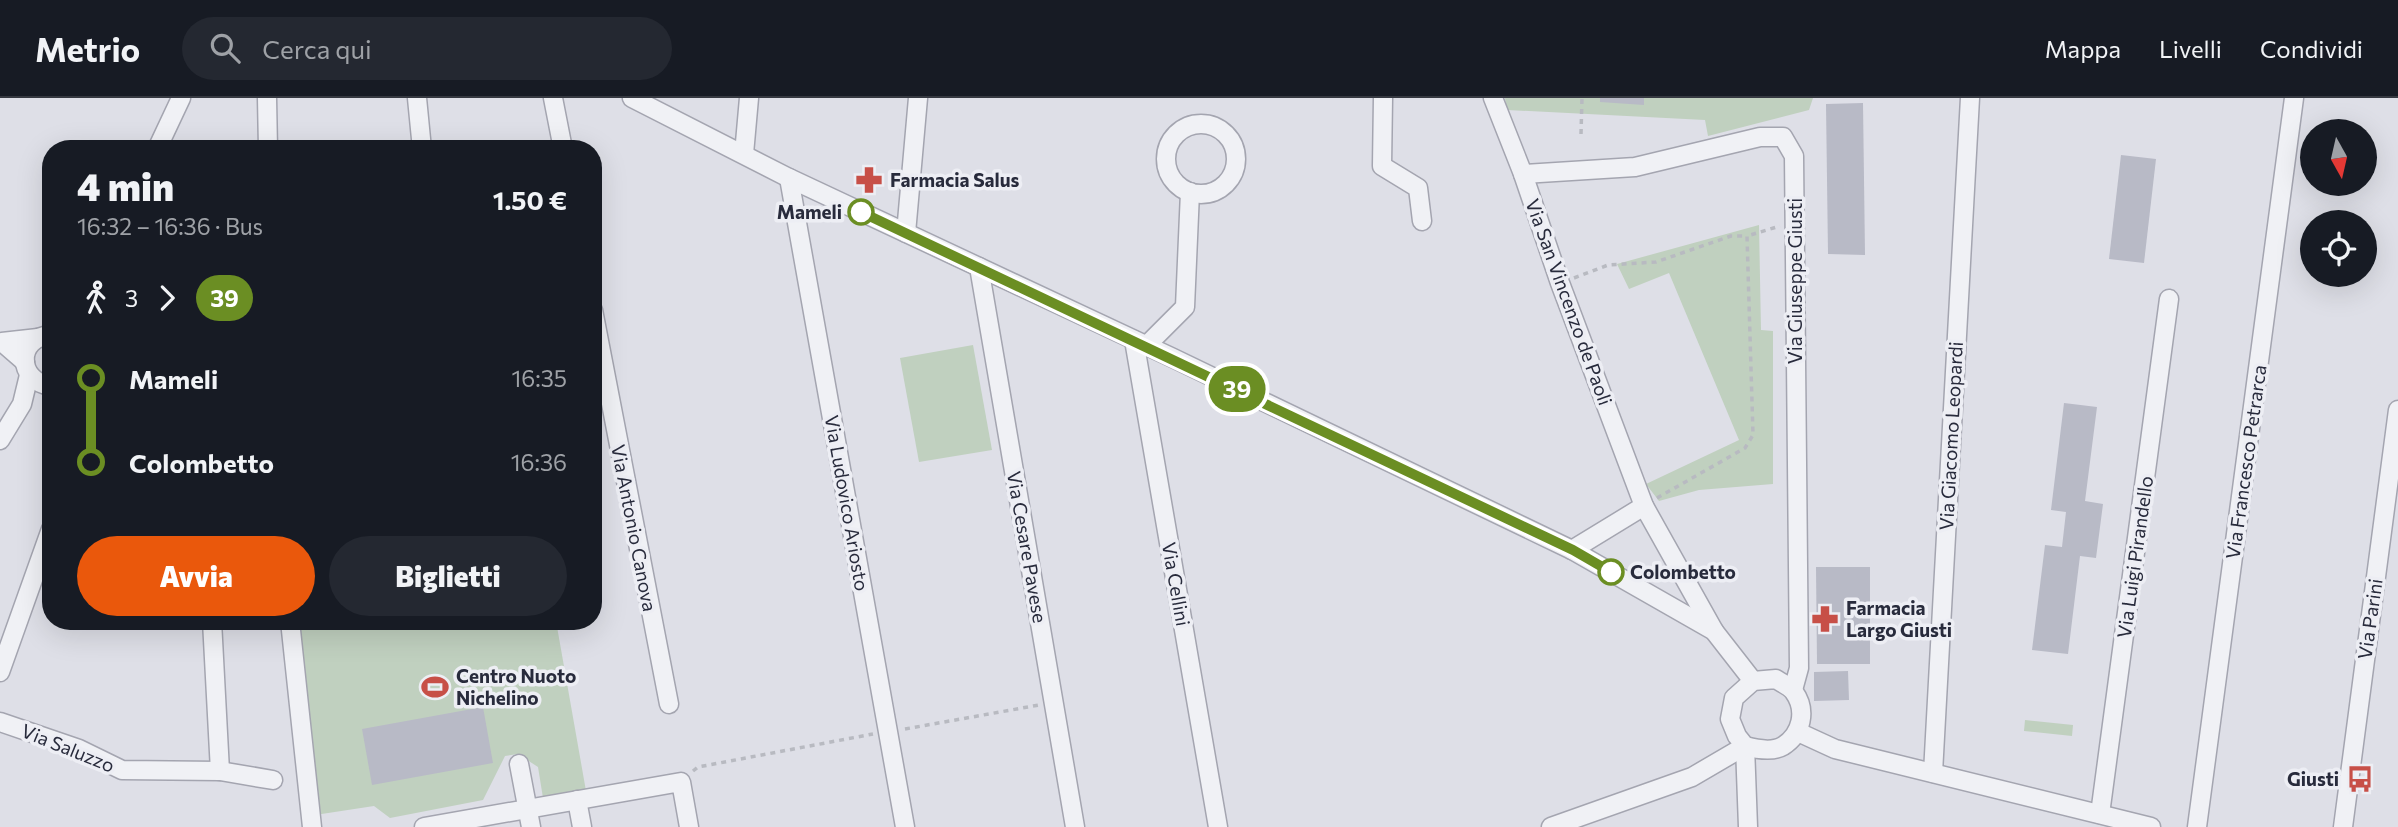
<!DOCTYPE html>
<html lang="it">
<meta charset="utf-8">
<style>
body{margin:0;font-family:Commissioner,sans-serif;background:#242831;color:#f1f3f6;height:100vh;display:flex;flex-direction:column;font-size:26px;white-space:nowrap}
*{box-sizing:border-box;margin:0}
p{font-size:23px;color:#9ea1a6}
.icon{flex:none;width:38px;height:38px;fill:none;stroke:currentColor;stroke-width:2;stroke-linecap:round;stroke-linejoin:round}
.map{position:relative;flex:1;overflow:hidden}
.details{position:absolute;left:42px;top:42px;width:560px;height:490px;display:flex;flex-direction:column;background:#171b24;border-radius:28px;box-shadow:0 7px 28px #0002}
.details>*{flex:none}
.badge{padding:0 14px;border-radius:23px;font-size:24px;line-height:46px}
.needle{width:46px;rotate:172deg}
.tools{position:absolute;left:2300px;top:21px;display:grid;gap:14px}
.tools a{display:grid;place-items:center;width:77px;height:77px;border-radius:50%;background:#171b24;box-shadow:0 7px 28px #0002;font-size:35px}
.map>.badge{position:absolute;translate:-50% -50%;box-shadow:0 0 0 4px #fff}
.legs{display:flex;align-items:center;gap:10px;height:77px;padding:0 35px;font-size:23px}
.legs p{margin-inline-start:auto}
.head{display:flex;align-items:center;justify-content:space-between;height:119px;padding:0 35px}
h1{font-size:38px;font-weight:800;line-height:52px}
.cta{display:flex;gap:14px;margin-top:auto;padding:14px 35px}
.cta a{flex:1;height:80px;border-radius:42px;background:#ea580c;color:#fff;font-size:28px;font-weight:800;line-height:80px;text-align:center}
.cta a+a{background:#242831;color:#f1f3f6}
ul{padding:0 35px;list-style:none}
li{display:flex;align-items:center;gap:24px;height:84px;font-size:26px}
li i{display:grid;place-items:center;width:10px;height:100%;margin:0 9px;background:currentColor}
li i::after{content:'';width:18px;height:18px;margin:-9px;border:5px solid;border-radius:50%;background:#171b24}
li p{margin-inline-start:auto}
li:first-child i{background:linear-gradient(#0000 50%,currentColor 0)}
li:last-child i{background:linear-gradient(currentColor 50%,#0000 0)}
header{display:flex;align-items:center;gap:42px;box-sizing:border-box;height:98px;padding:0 35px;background:#171b24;border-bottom:2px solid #363941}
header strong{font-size:33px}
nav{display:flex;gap:38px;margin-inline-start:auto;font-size:24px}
.search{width:490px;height:63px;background:#242831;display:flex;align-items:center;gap:18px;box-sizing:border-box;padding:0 24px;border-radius:38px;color:#9ea1a6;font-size:26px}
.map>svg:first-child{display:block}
.green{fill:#c0d0bf}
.building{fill:#b8bac6}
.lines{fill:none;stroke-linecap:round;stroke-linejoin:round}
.minor-casing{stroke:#a4a5b0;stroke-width:21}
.path{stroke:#b8bac1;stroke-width:3.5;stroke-dasharray:5 5;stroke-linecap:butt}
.minor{stroke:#f0f1f5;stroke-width:18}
.line-1-casing{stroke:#fff;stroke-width:16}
.line-1{stroke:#6b8e23;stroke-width:10}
.stop-1-dot{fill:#fff;stroke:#6b8e23;stroke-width:3.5}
.labels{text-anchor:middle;stroke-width:7;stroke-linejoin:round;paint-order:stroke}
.poi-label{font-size:19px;font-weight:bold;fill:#282b3c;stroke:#edeef4;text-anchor:start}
.stop-label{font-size:19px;font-weight:bold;fill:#282b3c;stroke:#edeef4;text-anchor:end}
.street-label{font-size:19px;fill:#282b3c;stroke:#edeef4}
</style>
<header>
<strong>Metrio</strong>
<div class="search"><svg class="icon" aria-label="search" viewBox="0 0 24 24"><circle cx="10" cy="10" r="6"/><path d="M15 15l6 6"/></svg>Cerca qui</div>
<nav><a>Mappa</a><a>Livelli</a><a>Condividi</a></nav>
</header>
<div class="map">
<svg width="2398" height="729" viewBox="0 0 2398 729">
<rect width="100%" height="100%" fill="#dedfe7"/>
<!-- green -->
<g class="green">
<path d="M1505,0H1813L1809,12L1708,38L1705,22L1507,12Z"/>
<path d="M1759,127L1761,232L1773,233V386L1699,392L1659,403L1646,386L1739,342L1669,175L1629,191L1617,166Z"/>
<path d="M973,247L992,352L919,364L900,260Z"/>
<path d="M297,523H556L586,693L543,700L538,669L518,656L505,658L483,702L390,720L374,708L315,717Z"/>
<path d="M2025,622L2073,627L2072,638L2024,633Z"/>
</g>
<!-- building -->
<g class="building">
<path d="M1600,0H1644V7L1600,4Z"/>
<path d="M1863,5L1865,157L1828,156L1826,6Z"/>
<path d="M2121,57L2156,61L2144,165L2109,161Z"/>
<path d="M2064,305L2097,309L2085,403L2103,406L2096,460L2080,458L2068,556L2032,552L2045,447L2062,449L2066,414L2051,412Z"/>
<path d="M1816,469H1870V566H1817Z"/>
<path d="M1848,573L1849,602L1814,603V574Z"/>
<path d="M483,609L493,665L372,687L362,631Z"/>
</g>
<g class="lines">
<defs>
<g id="minor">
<path d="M267,0L268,51"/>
<path d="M417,0L422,51"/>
<path d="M553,0L563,51"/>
<path d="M632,0L789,80L1173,260L1572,452L1714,533L1753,583"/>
<path d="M1383,0L1382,68L1418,90L1422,123"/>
<path d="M1493,0L1523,76L1560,185L1644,408L1714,533"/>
<circle cx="1201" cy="61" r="35"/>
<path d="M157,51L181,0"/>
<path d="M744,56L749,0"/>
<path d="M1523,76L1635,69L1760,39H1783L1794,58L1799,570L1793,592"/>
<path d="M789,80L905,729"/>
<path d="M906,135L918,0"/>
<path d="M979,169L1075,729"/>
<path d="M593,212L669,606"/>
<path d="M51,237C16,239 16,283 51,288"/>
<path d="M1134,242L1218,729"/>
<path d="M1146,248L1185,209L1190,94"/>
<path d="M25,264L2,244L38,240"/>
<path d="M0,342L22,306L29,277"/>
<path d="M1572,452L1644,408"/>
<path d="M212,523L220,673"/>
<path d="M290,523L312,729"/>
<path d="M0,574L51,431"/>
<path d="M1776,581C1781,585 1790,588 1794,594C1807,612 1802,636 1783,648C1773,654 1756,651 1745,648L1737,638L1730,621L1734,600L1753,583Z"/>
<path d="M0,624L79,651L122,672L220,673L273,682"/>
<path d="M1798,634L1835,651L2151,729"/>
<path d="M1745,648L1748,729"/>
<path d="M519,666L531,729"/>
<path d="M1933,675L1970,0"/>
<path d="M577,702L582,729"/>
<path d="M2100,716L2169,201"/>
<path d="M424,729L681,684L689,729"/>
<path d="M1551,729L1692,679L1745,648"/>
<path d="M2197,729L2294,0"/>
<path d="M2343,729L2398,312"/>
</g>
</defs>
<!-- minor casing -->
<use href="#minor" class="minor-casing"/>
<!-- path -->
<g class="path">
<path d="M1581,36L1582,0"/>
<path d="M1574,180L1608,167L1656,164L1731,138H1747"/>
<path d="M1657,400L1745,350L1753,337L1747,138L1780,128"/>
<path d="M905,631L1039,607"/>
<path d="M693,673L698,669L873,636"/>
</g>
<!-- minor -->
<use href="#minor" class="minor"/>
</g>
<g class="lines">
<defs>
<path id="line-1" d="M861,114L1573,452L1611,474"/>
</defs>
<!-- line-1 casing -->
<use href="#line-1" class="line-1-casing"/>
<!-- line-1 -->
<use href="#line-1" class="line-1"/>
</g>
<!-- icons -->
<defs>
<symbol id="pharmacy-bare" viewBox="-9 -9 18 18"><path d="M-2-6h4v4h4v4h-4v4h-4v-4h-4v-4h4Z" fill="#c74f47" stroke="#edeef4" stroke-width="2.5" paint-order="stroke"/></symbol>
<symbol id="stadium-bare" viewBox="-9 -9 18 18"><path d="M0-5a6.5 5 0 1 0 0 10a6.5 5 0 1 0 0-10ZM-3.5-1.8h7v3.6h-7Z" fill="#c74f47" stroke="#edeef4" stroke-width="2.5" paint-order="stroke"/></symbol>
<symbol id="bus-bare" viewBox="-9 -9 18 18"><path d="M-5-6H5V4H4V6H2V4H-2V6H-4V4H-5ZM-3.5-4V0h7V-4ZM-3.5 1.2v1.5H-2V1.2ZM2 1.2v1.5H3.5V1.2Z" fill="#c74f47" stroke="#edeef4" stroke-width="2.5" paint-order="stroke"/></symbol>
</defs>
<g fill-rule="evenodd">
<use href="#pharmacy-bare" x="850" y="63" width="38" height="38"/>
<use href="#pharmacy-bare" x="1806" y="502" width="38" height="38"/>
<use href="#stadium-bare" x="416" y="570" width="38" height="38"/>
<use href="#bus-bare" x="2341" y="662" width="38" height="38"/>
</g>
<!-- markers -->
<g class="stop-1-dot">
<circle cx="861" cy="114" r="12"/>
<circle cx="1611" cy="474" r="12"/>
</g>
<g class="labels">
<!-- poi labels -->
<g class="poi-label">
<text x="890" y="89">Farmacia Salus</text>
<text x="1846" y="517">Farmacia<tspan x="1846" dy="22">Largo Giusti</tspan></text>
<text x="456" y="585">Centro Nuoto<tspan x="456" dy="22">Nichelino</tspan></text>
<text x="2339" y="688" text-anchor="end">Giusti</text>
</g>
<!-- stop labels -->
<g class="stop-label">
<text x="842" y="121">Mameli</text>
<text x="1630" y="481" text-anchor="start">Colombetto</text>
</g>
<!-- street labels -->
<g class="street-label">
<text transform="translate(1795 183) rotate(-90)" y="7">Via Giuseppe Giusti</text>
<text transform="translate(1569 204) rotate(70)" y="7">Via San Vincenzo de Paoli</text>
<text transform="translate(1951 338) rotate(-87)" y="7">Via Giacomo Leopardi</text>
<text transform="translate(2246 364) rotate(-82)" y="7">Via Francesco Petrarca</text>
<text transform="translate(847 405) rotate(80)" y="7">Via Ludovico Ariosto</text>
<text transform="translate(634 430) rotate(79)" y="7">Via Antonio Canova</text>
<text transform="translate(1027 449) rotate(80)" y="7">Via Cesare Pavese</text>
<text transform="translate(2135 459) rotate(-82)" y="7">Via Luigi Pirandello</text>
<text transform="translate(1176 486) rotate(80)" y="7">Via Cellini</text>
<text transform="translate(2370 521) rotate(-82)" y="7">Via Parini</text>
<text transform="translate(68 650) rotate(22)" y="7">Via Saluzzo</text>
</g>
</g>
</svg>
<div class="tools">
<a><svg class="needle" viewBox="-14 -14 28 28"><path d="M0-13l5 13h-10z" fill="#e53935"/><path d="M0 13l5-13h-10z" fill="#9ea1a6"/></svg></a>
<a><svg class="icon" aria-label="locate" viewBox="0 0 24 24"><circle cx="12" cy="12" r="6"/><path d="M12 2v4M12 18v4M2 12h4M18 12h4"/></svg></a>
</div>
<b class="badge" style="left:1237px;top:291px;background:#6b8e23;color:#fff">39</b>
<section class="details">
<div class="head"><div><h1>4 min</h1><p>16:32 – 16:36 · Bus</p></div><b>1.50 €</b></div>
<div class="legs"><svg class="icon" aria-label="walk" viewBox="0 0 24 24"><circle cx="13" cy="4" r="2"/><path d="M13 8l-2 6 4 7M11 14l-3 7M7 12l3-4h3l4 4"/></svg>3<svg class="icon" aria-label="forward" viewBox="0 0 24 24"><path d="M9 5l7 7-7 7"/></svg><b class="badge" style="background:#6b8e23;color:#fff">39</b></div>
<ul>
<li><i style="color:#6b8e23"></i><b>Mameli</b><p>16:35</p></li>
<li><i style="color:#6b8e23"></i><b>Colombetto</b><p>16:36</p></li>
</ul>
<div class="cta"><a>Avvia</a><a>Biglietti</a></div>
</section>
</div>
